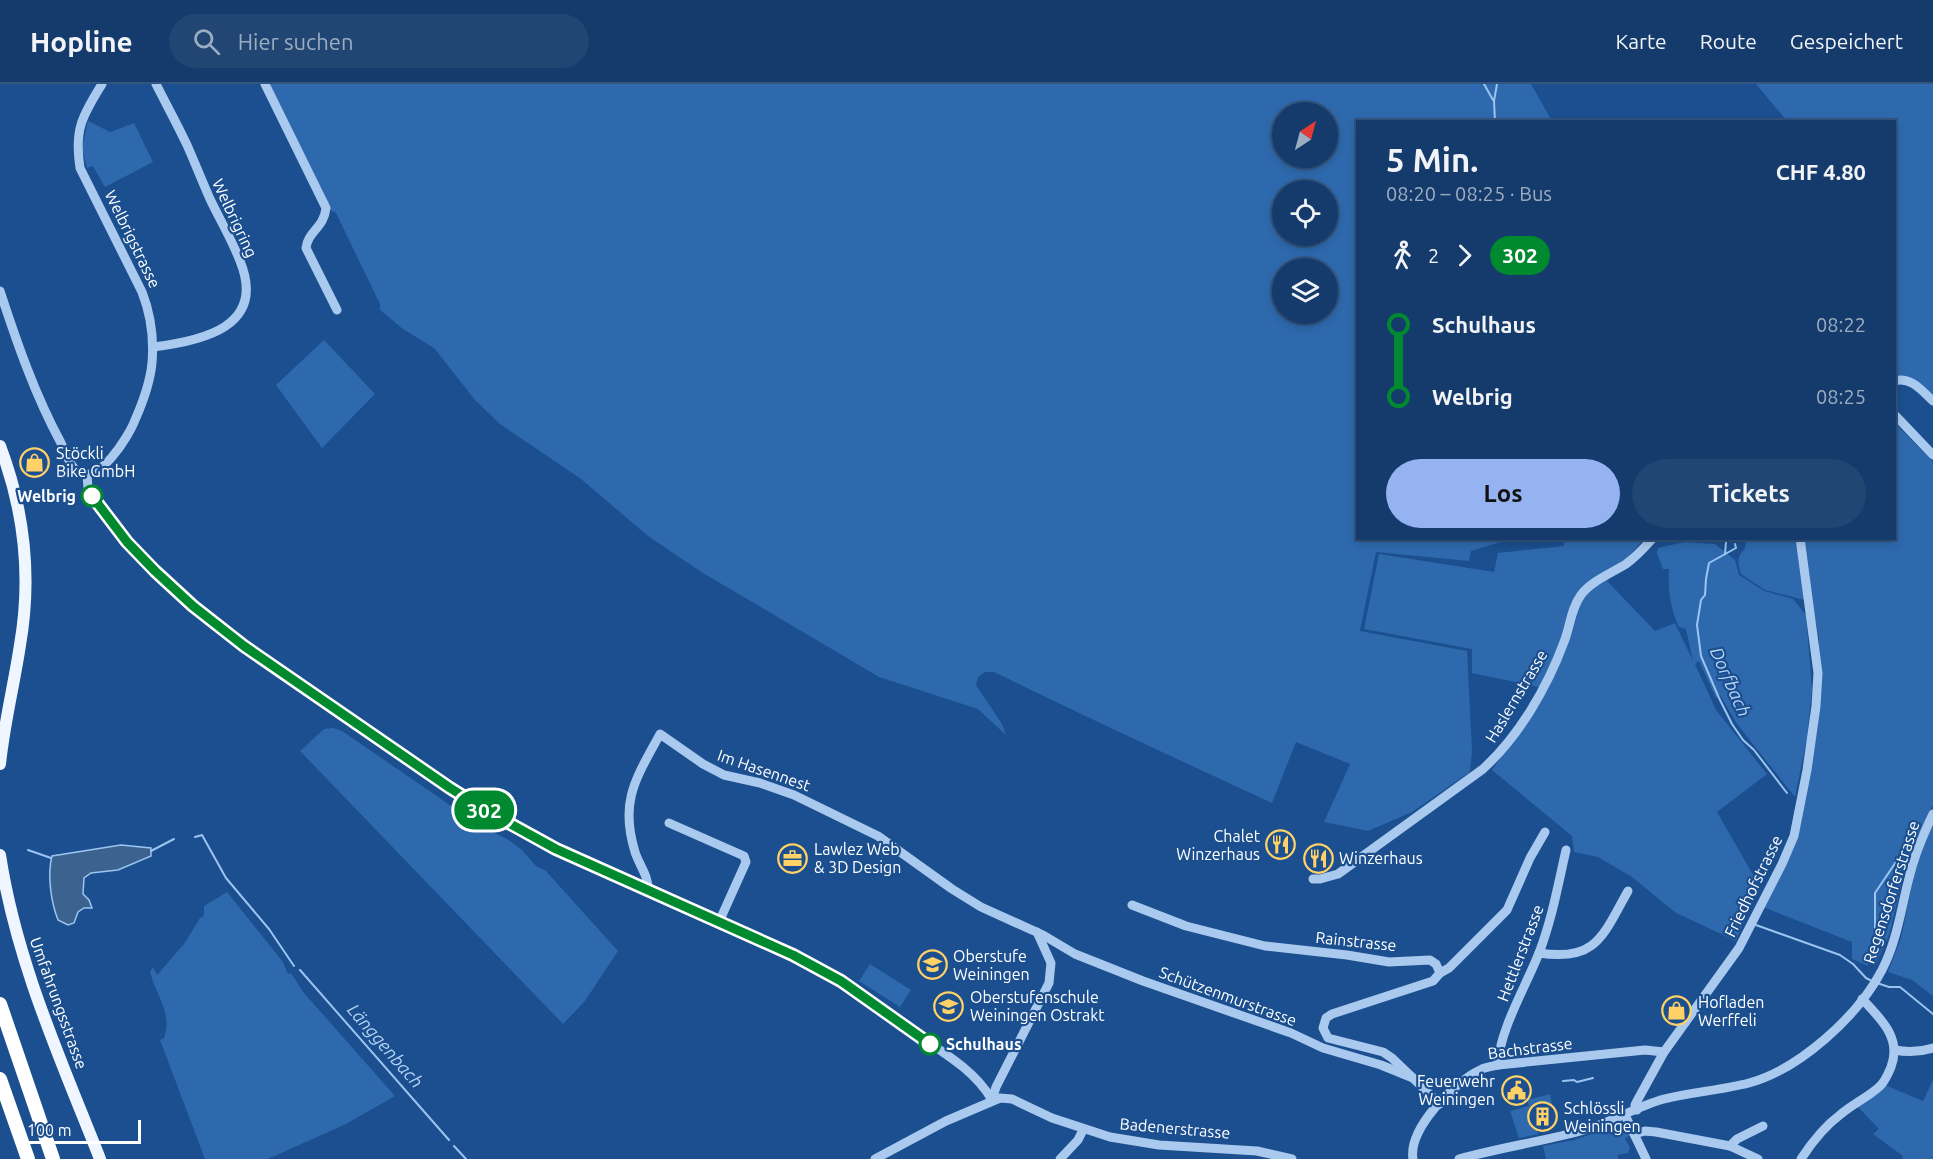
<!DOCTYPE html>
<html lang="de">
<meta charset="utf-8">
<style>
body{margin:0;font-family:Ubuntu,sans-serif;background:#214673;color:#f1f3f6;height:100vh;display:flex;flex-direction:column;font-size:22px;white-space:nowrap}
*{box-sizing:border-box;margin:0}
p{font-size:20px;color:#9dadc1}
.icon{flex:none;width:33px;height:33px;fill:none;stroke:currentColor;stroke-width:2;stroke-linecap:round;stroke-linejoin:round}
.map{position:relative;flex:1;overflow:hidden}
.details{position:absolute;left:1356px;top:36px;width:540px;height:420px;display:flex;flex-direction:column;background:#143b6b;border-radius:0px;box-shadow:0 3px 9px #0003,0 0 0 2px #33557e}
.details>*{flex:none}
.badge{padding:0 12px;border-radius:20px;font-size:21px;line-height:39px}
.needle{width:39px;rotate:36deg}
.tools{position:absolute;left:1272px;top:18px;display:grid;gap:12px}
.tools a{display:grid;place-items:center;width:66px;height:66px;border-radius:50%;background:#143b6b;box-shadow:0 3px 9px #0003,0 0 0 2px #33557e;font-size:30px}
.scale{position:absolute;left:18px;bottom:15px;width:123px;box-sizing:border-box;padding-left:6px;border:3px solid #fff;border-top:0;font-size:16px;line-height:21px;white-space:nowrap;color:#fff;-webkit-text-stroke:4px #1b4f8f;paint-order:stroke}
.map>.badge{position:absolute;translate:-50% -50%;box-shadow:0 0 0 3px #fff}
.legs{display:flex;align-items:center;gap:9px;height:66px;padding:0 30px;font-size:20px}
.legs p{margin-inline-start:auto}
.summary{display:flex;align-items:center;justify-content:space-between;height:102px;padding:0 30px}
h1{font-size:33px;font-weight:700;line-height:45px}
.cta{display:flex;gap:12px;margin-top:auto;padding:12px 30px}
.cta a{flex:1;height:69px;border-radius:36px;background:#95b2f1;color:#111;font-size:24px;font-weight:700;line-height:69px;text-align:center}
.cta a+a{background:#214673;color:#f1f3f6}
ul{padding:0 30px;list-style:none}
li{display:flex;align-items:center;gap:21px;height:72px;font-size:22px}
li i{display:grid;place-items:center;width:9px;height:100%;margin:0 8px;background:currentColor}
li i::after{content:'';width:15px;height:15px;margin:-8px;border:4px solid;border-radius:50%;background:#143b6b}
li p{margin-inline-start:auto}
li:first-child i{background:linear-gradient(#0000 50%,currentColor 0)}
li:last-child i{background:linear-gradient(currentColor 50%,#0000 0)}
header{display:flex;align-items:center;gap:36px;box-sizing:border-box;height:84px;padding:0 30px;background:#143b6b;border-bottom:2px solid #33557e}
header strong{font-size:28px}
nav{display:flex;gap:33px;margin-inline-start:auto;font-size:21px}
.search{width:420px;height:54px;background:#214673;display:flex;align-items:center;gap:15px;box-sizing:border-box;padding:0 21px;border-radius:33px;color:#9dadc1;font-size:22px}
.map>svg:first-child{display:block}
.green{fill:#2e69ad;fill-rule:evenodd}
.water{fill:#3c6290;stroke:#9cc4f0;stroke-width:1.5}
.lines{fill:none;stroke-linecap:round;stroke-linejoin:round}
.stream{stroke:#9cc4f0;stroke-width:2}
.minor{stroke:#a9c9ee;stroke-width:9}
.major{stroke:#f0f6ff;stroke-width:12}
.highway{stroke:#fff;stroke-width:14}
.line-1-casing{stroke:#fff;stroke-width:14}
.line-1{stroke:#00892f;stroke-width:9}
.stop-1-dot{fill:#fff;stroke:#00892f;stroke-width:3}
.labels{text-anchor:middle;stroke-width:4.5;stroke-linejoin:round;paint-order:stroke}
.street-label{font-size:16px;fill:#fff;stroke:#1b4f8f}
.poi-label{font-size:16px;fill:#fff;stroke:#1b4f8f;text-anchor:start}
.stop-label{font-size:16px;font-weight:bold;fill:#fff;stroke:#1b4f8f;text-anchor:end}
.water-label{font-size:18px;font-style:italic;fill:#b5d3f5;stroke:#1b4f8f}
</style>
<header>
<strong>Hopline</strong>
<div class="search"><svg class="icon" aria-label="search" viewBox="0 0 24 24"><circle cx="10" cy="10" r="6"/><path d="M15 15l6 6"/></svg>Hier suchen</div>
<nav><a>Karte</a><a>Route</a><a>Gespeichert</a></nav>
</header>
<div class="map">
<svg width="1933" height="1075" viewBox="0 0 1933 1075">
<rect width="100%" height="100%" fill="#1b4f8f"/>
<!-- green -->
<g class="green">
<path d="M267,0H1531L1552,37L1358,38V454H1560L1561,457H1504L1471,467L1469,477L1376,468L1360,547L1467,567L1472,667L1470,688L1412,728L1368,747L1324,738L1350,680L1296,658L1272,719C1179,676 1086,633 994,588H985L978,593L976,601L1002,640L1006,651L978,625L879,593L703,489L648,452L581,395L500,340L475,316L434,264L403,245L380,226V220L336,129L326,124ZM1282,28H1328V74H1282ZM1282,106H1328V152H1282ZM1282,184H1328V230H1282Z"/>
<path d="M1756,0H1933V317L1921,306L1895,297L1894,38L1787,37Z"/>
<path d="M88,37L110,48L134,39L153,78L105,103L93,82L87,84L82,64Z"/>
<path d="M324,256L375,310L322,364L276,301Z"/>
<path d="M1895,339L1933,378V721L1907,778L1889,851L1875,882L1867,871L1868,882L1852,875V858L1763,823L1798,754L1819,622V555L1812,518L1765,506L1741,490C1738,479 1736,473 1745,465L1746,455L1894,454Z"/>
<path d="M1563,455H1644L1607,497L1655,547L1675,539L1693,577L1686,545L1679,543C1670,524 1668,506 1669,485H1663L1657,469L1658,464L1684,458L1715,460L1735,476L1739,491L1764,507L1793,515L1806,531L1812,605L1807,654L1795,713L1737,640L1720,611L1716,614L1699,577L1695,580L1716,626L1767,690L1717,728L1756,796L1740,827L1746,833L1736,857L1676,829L1632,793L1598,773L1574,768L1572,752L1492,686L1548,605L1472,589V565L1364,545L1379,470L1494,488L1498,469L1564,462Z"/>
<path d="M333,644L342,647L463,730L471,738L507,755L521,765L536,782L545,786L618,867L585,917L563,940L300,667L324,645Z"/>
<path d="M1933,739V912L1912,896L1888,888L1901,854L1916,782Z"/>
<path d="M227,808L283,878L288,890L291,889L304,909L395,1012L346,1040L268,1075H205L160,956L164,954C173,930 156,911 150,888L153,883L157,891L184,860L200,834L204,832V822Z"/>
<path d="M870,880L911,906L900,923L859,897Z"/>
<path d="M1933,996V1075H1902L1903,1072L1873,1050L1879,1045L1857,1022L1885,1001L1923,1017Z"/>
<path d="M1550,1010L1552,1021L1531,1026L1538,1050L1519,1054L1510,1027L1529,1022L1527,1016Z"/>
<path d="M1621,1040L1630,1051L1625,1055L1630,1063L1628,1069L1618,1071V1075H1546L1543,1062L1574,1056Z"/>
</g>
<!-- water -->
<path class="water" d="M121,761L151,764V772L118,786L91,789L84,794L83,810L89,816L92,824H84L78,828L74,839L68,841L58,836C51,818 47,791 52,772Z"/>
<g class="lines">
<!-- stream -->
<g class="stream">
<path d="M1484,0L1493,16"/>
<path d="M1495,38L1494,17L1497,0"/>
<path d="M1735,460L1736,464L1709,479L1706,495L1705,511L1701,516L1697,541L1701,572L1719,614L1732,640L1743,656L1754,666L1787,709"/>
<path d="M1725,470L1726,458"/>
<path d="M195,753L202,751L226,794L269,845L294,882"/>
<path d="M28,766L51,774"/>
<path d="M151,767L174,755"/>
<path d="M1756,841L1840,871L1853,880L1866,894L1872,897"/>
<path d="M1875,847V809L1900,772L1915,756"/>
<path d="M300,886L449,1056"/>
<path d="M1877,899L1889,903H1900L1933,930"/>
<path d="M1563,997L1574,996L1577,998L1593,994"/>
<path d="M454,1062L466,1075"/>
</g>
<!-- minor -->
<g class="minor">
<path d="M265,0L326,124C324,144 308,147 306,164L337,226"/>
<path d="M0,207C17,259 35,311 61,359C65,367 69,381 77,387C97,404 129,352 135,336C143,318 150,299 152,279C154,255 151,231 142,208L80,84C74,46 82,32 102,0"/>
<path d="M153,263C202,257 267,243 240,177C232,156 220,136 210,115C202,97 195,79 187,61C177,40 166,20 156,0"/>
<path d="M1894,297C1911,292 1922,307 1933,317"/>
<path d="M1894,330L1933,371"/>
<path d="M87,391L88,404L92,411L118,448L155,487L193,522L245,562L412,679L487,727L556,765L793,871C835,893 874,920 913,948C941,967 975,986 992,1016"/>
<path d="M669,739L744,772L746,778L719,838"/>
<path d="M1313,795H1320L1338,790L1483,685C1519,652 1547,604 1564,558C1570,543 1571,524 1581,511C1591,497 1612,489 1626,480C1636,473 1645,463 1653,454"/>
<path d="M648,807C649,792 639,781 635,768C619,716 637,693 660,650L703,680L724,691L760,699L794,711L878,752L952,805L981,823L1043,851L1075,870L1143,897L1291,949L1323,964L1381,981L1413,994"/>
<path d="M1132,821L1186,842L1265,862L1347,871L1389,878L1430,876L1436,880L1440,889L1433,897L1332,930L1326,934L1323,944L1328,954L1383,968L1392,974L1440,1020"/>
<path d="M1539,869C1597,878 1603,851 1628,807"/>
<path d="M1440,889L1449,884L1507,826L1530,774L1545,748"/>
<path d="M1895,966C1909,969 1920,968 1933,964"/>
<path d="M1498,981C1499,947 1526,902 1539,869C1552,835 1558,801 1566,766"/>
<path d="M992,1016L996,1003L1049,899L1051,879L1037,848"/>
<path d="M1637,1026L1635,1021L1637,1017L1664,968L1739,864L1782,780L1794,752L1807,686L1816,622L1818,589L1800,454"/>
<path d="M1625,1031L1646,1075"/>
<path d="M1634,1050L1645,1047L1656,1048L1730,1062L1758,1075"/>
<path d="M1730,1062L1737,1055L1763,1042"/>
<path d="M875,1075L946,1037L1000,1014L1012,1015L1052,1034L1110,1053L1159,1061L1257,1067L1292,1075"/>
<path d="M1060,1075L1078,1056L1083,1046"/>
<path d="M1413,1075C1408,1045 1454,998 1480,986C1485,983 1492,982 1498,981L1645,966L1664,968"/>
<path d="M1459,1075C1502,1063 1546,1057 1588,1045C1614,1037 1638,1022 1664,1015C1692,1008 1722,1006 1749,999C1800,985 1858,932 1882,886C1897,857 1901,825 1909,794C1914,772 1923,751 1933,730"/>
<path d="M1801,1075C1812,1058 1825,1042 1841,1030C1853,1020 1868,1013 1879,1003C1885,998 1888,990 1891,983C1902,954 1881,935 1862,915"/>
</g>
<!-- major -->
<g class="major">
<path d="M0,362C25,428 32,492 20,561C14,601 4,640 0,680"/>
<path d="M0,771C16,877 61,976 100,1075"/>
</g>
<!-- highway -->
<g class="highway">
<path d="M0,920L53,1075"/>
<path d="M0,995L28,1075"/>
</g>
</g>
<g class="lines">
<defs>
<path id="line-1" d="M92,412L127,458L155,487L193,522L244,562L450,704L487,727L556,765L793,871L841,897L930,960"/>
</defs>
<!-- line-1 casing -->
<use href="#line-1" class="line-1-casing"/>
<!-- line-1 -->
<use href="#line-1" class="line-1"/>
</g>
<!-- icons -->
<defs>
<symbol id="shop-ring" viewBox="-11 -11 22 22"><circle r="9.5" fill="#1b4f8f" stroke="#ffd166" stroke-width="1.5"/><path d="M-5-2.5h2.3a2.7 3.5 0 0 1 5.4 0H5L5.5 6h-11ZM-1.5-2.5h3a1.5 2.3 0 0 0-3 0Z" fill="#ffd166"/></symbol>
<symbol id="restaurant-ring" viewBox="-11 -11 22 22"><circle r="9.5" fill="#1b4f8f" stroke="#ffd166" stroke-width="1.5"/><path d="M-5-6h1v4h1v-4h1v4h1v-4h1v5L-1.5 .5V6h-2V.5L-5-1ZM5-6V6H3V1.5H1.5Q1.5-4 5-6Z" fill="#ffd166"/></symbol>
<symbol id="office-ring" viewBox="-11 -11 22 22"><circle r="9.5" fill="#1b4f8f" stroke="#ffd166" stroke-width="1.5"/><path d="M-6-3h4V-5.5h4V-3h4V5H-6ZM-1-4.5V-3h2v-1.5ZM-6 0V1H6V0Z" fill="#ffd166"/></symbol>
<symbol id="school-ring" viewBox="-11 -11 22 22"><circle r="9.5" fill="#1b4f8f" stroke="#ffd166" stroke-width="1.5"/><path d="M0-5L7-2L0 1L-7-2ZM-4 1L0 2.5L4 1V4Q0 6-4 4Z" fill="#ffd166"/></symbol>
<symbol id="civic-ring" viewBox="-11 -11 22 22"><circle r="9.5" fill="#1b4f8f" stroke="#ffd166" stroke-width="1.5"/><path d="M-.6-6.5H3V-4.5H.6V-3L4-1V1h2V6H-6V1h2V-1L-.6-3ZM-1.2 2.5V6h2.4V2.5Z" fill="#ffd166"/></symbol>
<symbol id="building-ring" viewBox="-11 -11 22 22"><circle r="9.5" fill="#1b4f8f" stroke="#ffd166" stroke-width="1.5"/><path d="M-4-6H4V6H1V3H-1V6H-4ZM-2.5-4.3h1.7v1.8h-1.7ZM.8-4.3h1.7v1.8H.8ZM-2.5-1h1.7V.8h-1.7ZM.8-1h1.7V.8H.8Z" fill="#ffd166"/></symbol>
</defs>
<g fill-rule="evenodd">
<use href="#shop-ring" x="18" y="362" width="33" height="33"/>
<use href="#restaurant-ring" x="1264" y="744" width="33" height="33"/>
<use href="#office-ring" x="776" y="758" width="33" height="33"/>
<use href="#restaurant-ring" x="1302" y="758" width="33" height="33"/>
<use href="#school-ring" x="916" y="864" width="33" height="33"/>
<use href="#school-ring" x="932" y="906" width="33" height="33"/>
<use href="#shop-ring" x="1660" y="910" width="33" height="33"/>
<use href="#civic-ring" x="1500" y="990" width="33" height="33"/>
<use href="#building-ring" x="1526" y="1016" width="33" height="33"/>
</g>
<!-- markers -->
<g class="stop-1-dot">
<circle cx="92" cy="412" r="10"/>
<circle cx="930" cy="960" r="10"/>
</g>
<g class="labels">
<!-- street labels -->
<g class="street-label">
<text transform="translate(235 134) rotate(65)" y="6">Welbrigring</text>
<text transform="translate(133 155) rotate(64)" y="6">Welbrigstrasse</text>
<text transform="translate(1516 612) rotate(-59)" y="6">Haslernstrasse</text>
<text transform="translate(764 686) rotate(19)" y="6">Im Hasennest</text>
<text transform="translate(1753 802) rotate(-64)" y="6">Friedhofstrasse</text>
<text transform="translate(1891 808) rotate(-72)" y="6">Regensdorferstrasse</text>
<text transform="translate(1356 857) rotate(6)" y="6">Rainstrasse</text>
<text transform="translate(1520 869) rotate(-69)" y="6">Hettlerstrasse</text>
<text transform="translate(1228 912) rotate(20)" y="6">Schützenmurstrasse</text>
<text transform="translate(59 919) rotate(70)" y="6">Umfahrungsstrasse</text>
<text transform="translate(1530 964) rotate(-7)" y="6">Bachstrasse</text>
<text transform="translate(1175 1044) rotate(5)" y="6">Badenerstrasse</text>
</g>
<!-- poi labels -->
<g class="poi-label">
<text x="56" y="375">Stöckli<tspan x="56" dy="18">Bike GmbH</tspan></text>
<text x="1260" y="758" text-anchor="end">Chalet<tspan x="1260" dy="18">Winzerhaus</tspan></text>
<text x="814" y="771">Lawlez Web<tspan x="814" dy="18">&amp; 3D Design</tspan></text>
<text x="1339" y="780">Winzerhaus</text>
<text x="953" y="878">Oberstufe<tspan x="953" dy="18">Weiningen</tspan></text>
<text x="970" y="919">Oberstufenschule<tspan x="970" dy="18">Weiningen Ostrakt</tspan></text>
<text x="1698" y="924">Hofladen<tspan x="1698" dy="18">Werffeli</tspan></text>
<text x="1495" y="1003" text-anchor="end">Feuerwehr<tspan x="1495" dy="18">Weiningen</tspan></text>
<text x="1564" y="1030">Schlössli<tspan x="1564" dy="18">Weiningen</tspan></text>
</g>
<!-- stop labels -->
<g class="stop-label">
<text x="76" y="418">Welbrig</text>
<text x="946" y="966" text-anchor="start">Schulhaus</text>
</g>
<!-- water labels -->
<g class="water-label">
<text transform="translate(1730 598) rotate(66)" y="6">Dorfbach</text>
<text transform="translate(385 962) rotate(49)" y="6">Länggenbach</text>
</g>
</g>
</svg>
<div class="tools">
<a><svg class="needle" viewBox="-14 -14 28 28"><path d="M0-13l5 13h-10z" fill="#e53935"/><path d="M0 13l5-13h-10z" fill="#9dadc1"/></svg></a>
<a><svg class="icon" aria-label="locate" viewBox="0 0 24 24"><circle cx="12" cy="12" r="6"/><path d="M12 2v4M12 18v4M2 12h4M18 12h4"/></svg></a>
<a><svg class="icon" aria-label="layers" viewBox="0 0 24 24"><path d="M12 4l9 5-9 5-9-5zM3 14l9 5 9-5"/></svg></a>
</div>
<div class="scale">100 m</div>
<b class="badge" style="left:484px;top:726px;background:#00892f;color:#fff">302</b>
<section class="details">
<div class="summary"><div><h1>5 Min.</h1><p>08:20 – 08:25 · Bus</p></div><b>CHF 4.80</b></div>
<div class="legs"><svg class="icon" aria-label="walk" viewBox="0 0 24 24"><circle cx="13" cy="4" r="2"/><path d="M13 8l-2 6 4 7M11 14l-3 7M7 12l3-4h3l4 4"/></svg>2<svg class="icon" aria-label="forward" viewBox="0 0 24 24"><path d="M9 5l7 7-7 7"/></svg><b class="badge" style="background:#00892f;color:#fff">302</b></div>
<ul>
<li><i style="color:#00892f"></i><b>Schulhaus</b><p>08:22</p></li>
<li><i style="color:#00892f"></i><b>Welbrig</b><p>08:25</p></li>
</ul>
<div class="cta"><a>Los</a><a>Tickets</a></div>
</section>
</div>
